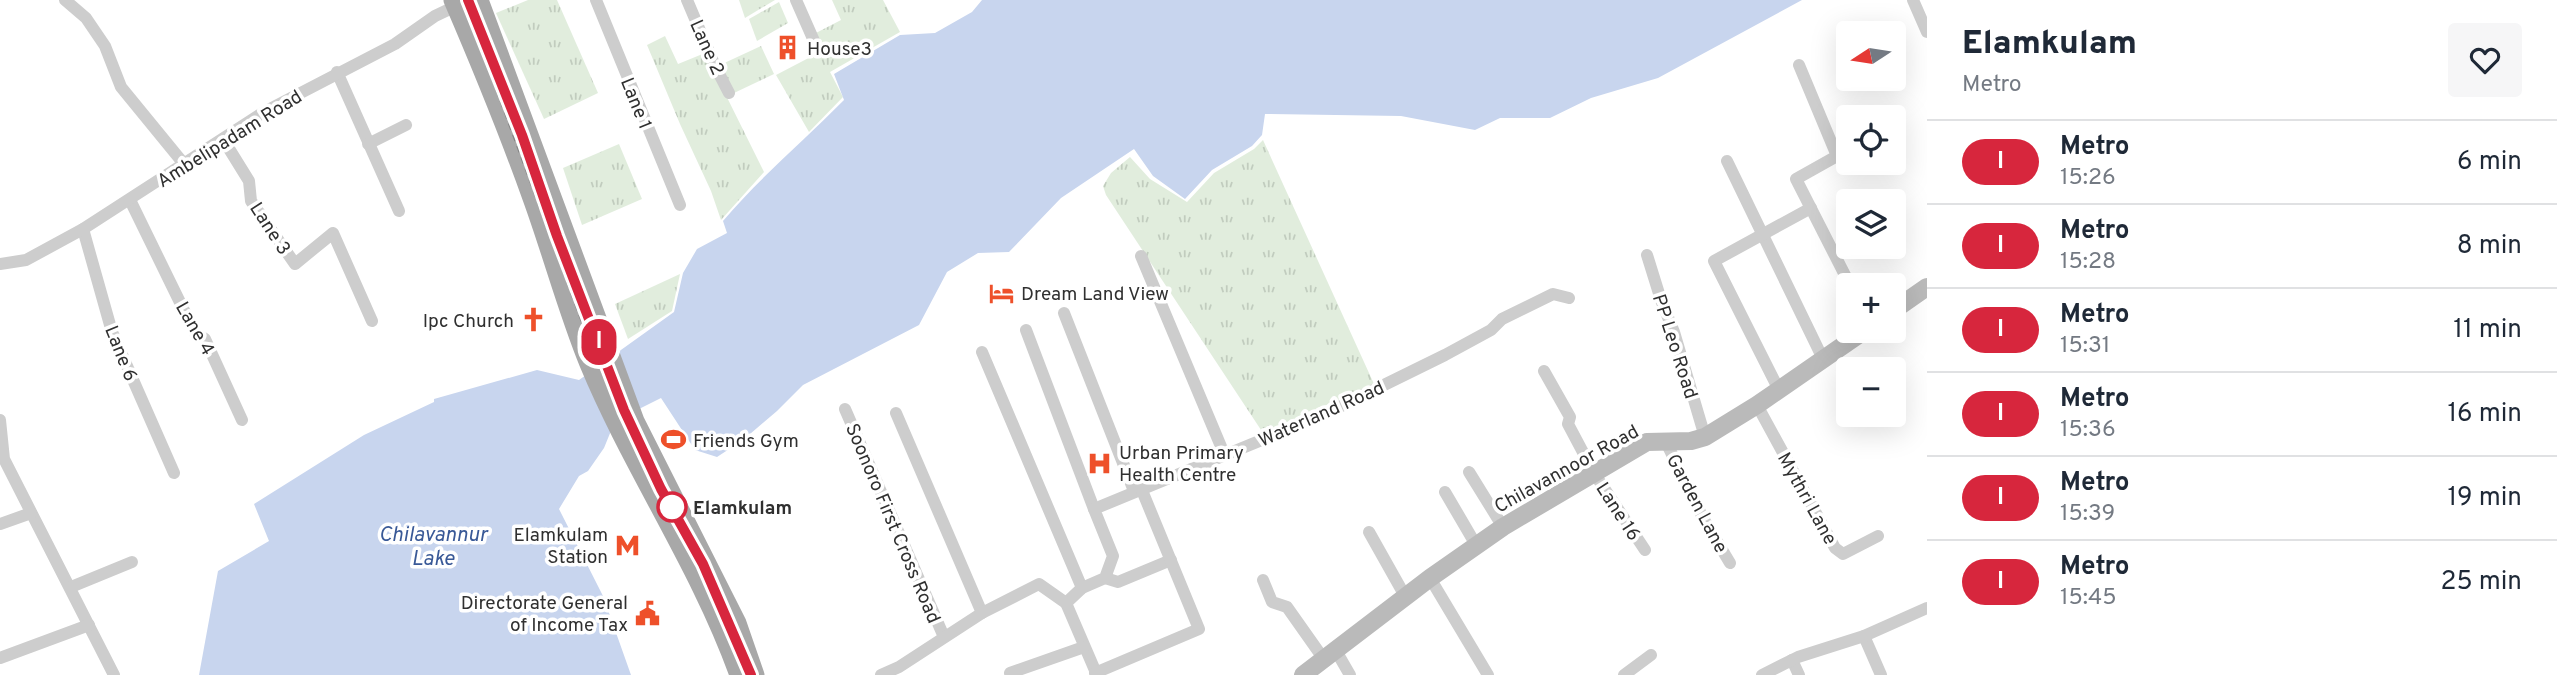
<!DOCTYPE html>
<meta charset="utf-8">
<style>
body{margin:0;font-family:Overpass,sans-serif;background:#f6f6f7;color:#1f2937;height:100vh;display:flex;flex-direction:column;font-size:26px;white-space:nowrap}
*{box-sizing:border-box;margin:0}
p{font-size:23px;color:#747a83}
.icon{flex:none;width:38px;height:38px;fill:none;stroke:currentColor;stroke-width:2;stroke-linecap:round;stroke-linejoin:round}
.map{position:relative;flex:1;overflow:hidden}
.details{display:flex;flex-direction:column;background:#fff;width:630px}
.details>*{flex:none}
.badge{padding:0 14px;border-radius:23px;font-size:24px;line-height:46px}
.needle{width:46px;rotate:258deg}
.tools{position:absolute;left:1836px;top:21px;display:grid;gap:14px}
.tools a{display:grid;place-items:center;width:70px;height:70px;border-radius:7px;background:#fff;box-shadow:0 7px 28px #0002;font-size:35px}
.map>.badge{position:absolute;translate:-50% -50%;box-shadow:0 0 0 4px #fff}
.round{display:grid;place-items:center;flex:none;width:74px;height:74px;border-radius:7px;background:#f6f6f7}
.head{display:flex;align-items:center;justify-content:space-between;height:119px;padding:0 35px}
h1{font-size:33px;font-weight:800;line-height:52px}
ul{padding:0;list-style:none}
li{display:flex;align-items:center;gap:21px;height:84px;padding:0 35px;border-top:2px solid #e0e1e3}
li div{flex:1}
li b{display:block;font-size:26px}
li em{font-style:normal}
li .badge{min-width:77px;font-weight:700;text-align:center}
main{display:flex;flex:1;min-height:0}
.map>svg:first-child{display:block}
.grass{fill:url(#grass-tufts)}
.water{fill:#c8d5ee}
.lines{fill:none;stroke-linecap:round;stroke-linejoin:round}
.street{stroke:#cdcdcd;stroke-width:12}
.secondary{stroke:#bababa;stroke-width:18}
.primary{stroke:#a8a8a8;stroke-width:19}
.rail{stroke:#858585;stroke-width:3.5;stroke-dasharray:7 5;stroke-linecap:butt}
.line-casing{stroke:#fff;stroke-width:16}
.line{stroke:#d7263d;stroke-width:10}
.stop-dot{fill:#fff;stroke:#d7263d;stroke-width:3.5}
.labels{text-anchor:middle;stroke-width:7;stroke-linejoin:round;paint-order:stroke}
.street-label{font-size:19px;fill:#303030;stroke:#fff}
.poi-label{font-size:19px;fill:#303030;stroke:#fff;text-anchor:start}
.stop-label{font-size:19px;font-weight:bold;fill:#303030;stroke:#fff;text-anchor:start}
.water-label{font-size:21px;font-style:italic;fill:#395997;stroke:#fff}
</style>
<main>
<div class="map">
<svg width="1927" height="675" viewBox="0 0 1927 675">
<defs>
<pattern id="grass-tufts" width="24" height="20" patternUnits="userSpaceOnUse" patternTransform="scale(1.75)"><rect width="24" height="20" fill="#e1eddd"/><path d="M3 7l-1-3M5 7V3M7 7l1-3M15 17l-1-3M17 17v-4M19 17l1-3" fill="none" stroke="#c1ccbe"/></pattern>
</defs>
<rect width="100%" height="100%" fill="#fff"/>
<!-- grass -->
<g class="grass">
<path d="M528,0H557L598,93L544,119L496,13Z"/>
<path d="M739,0H775L745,18Z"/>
<path d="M832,0H883L900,32L830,72L843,97L809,132L776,75L822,51L814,34L841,20Z"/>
<path d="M779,2L788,23L757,41L749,19Z"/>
<path d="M665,36L678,64L705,53L764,172L721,220L711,191L680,124L647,45Z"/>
<path d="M761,46L774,74L734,93L720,65Z"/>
<path d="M1263,140L1374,384L1263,433L1106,195L1103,186L1111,173L1130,157L1150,179L1187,202L1214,173L1254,149Z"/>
<path d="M619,144L642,199L582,225L563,168Z"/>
<path d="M680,274L672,311L628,339L615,304Z"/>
</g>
<!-- water -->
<path class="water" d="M982,0H1802L1658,78L1591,98L1550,118H1500L1475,130L1401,116L1265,114L1262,135L1252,146L1212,170L1185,199L1153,176L1134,149L1061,198L1009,252L978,253L947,272L919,325L803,385L777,411L743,440L717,457L695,450L661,398L615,421L604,448L588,471L579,476L559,509L603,596L631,675H199L218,571L269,541L254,504L364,435L434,402V399L537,370L579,380L674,312L683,273L697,249L727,233L723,221C760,177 804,141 844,100L834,74L900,35L935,33L972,12Z"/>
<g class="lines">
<!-- street -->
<g class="street">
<path d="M65,0L86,18L105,46L121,87L184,164"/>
<path d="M596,0L680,205"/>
<path d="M687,0L715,66L729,93"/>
<path d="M796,0L818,50"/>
<path d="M1913,0L1927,32"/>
<path d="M1799,65L1837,156L1796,179L1850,285"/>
<path d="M337,72L399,211"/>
<path d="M223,139L249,181L251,201L295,264L333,233L372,321"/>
<path d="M368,144L406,125"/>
<path d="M1727,161L1823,359"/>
<path d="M130,200L195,333L205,339L242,420"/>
<path d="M83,229L112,332L174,473"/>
<path d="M1647,255L1661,300L1674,332L1705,437"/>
<path d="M1141,256L1225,456"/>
<path d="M0,264L26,260L83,229L264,112L395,44L435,16L456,6"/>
<path d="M1064,313L1134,491"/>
<path d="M1026,330L1094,509"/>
<path d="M982,352L1082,588"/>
<path d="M1544,371L1570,417L1568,424L1594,473L1645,550"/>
<path d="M1779,390L1714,261L1811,208"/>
<path d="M1757,405L1835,548L1843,554L1878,536"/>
<path d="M845,409L944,637"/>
<path d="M896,413L982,613"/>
<path d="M0,420L4,459L114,675"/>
<path d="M1666,442L1703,518L1730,563"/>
<path d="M1469,472L1503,527"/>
<path d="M1445,492L1476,545"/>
<path d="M0,524L31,513"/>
<path d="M1369,532L1405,596"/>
<path d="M1105,578L1118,582L1171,560"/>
<path d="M1430,578L1488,675"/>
<path d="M1263,580L1272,602L1287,607L1323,658"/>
<path d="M71,587L132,562"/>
<path d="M1066,603L1082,588L1105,578L1113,556L1094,509L1327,413L1445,355L1491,330L1502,319L1553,294L1569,298"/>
<path d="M1066,603L1097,675"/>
<path d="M1864,636L1881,675"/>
<path d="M1335,649L1350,675"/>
<path d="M0,658L89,625"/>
<path d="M1792,660L1799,675"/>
<path d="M1010,673L1084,647"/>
<path d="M1095,673L1199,629L1141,488"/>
<path d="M881,675L899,667L982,613L1039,584L1066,603"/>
<path d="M1624,675L1651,655"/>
<path d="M1762,675L1798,657L1864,636L1927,608"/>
</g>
<!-- secondary -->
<g class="secondary">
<path d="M1894,310L1927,287"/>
<path d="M1303,675L1430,578L1503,527L1647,442L1691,441L1705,437L1757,405L1864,331"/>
</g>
<!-- primary -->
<g class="primary">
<path d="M453,0C481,65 508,131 532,198C552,253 567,310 589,364C633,470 700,566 739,675"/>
<path d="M479,0L635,421L737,623L755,675"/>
</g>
<!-- rail -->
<path class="rail" d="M462,0L483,51L586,331L620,414L652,483L682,534L704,580L746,675"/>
</g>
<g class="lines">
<defs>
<path id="line" d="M468,0L522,135L557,236L624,410L661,489L703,564L751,675"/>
</defs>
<!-- line casing -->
<use href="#line" class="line-casing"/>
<!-- line -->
<use href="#line" class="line"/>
</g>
<!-- icons -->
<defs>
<symbol id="building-bare" viewBox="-9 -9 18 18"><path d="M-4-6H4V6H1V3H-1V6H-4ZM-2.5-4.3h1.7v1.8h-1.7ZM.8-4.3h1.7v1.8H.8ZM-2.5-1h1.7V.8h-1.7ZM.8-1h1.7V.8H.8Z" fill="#ee502a" stroke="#fff" stroke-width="2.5" paint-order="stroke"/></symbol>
<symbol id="hotel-bare" viewBox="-9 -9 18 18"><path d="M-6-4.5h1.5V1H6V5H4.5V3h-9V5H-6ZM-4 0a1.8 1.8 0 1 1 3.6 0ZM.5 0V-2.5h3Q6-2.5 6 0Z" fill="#ee502a" stroke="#fff" stroke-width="2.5" paint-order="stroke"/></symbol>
<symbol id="church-bare" viewBox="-9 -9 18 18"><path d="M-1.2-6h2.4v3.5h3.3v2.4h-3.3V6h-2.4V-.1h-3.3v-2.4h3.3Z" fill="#ee502a" stroke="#fff" stroke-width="2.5" paint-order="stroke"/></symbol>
<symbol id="stadium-bare" viewBox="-9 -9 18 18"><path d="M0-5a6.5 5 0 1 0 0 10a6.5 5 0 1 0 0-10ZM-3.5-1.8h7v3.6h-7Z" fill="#ee502a" stroke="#fff" stroke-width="2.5" paint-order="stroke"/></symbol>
<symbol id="hospital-bare" viewBox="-9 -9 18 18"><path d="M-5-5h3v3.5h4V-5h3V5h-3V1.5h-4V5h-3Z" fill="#ee502a" stroke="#fff" stroke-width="2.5" paint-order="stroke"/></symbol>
<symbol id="metro-bare" viewBox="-9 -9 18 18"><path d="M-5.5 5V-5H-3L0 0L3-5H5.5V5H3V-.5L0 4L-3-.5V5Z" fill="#ee502a" stroke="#fff" stroke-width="2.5" paint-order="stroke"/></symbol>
<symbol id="civic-bare" viewBox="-9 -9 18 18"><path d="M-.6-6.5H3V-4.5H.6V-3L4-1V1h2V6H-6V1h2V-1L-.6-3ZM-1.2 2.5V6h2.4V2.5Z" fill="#ee502a" stroke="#fff" stroke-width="2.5" paint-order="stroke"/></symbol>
</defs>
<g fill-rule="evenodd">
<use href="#building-bare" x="770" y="30" width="35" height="35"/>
<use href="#hotel-bare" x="984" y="276" width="35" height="35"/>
<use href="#church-bare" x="516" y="302" width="35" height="35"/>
<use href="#stadium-bare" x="656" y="422" width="35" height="35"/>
<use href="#hospital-bare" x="1082" y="446" width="35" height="35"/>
<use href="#metro-bare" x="610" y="528" width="35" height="35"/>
<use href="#civic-bare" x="630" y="596" width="35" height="35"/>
</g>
<!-- markers -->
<circle class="stop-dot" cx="672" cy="507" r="14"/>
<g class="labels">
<!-- street labels -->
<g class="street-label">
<text transform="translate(708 47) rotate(66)" y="7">Lane 2</text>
<text transform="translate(637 103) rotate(68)" y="7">Lane 1</text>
<text transform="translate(229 138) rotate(-32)" y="7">Ambelipadam Road</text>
<text transform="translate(271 228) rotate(57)" y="7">Lane 3</text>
<text transform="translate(196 328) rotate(60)" y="7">Lane 4</text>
<text transform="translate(1676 346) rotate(72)" y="7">PP Leo Road</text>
<text transform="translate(122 353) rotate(68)" y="7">Lane 6</text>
<text transform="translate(1321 413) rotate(-24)" y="7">Waterland Road</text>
<text transform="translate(1566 468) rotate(-29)" y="7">Chilavannoor Road</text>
<text transform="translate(1808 498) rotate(61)" y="7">Mythri Lane</text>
<text transform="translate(1698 503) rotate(62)" y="7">Garden Lane</text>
<text transform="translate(1619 511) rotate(57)" y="7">Lane 16</text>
<text transform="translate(894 523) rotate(67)" y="7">Soonoro First Cross Road</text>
</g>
<!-- poi labels -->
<g class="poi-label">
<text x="807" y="55">House3</text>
<text x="1021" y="300">Dream Land View</text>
<text x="514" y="327" text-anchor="end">Ipc Church</text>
<text x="693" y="447">Friends Gym</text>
<text x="1119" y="459">Urban Primary<tspan x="1119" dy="22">Health Centre</tspan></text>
<text x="608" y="541" text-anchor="end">Elamkulam<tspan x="608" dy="22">Station</tspan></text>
<text x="628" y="609" text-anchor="end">Directorate General<tspan x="628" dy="22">of Income Tax</tspan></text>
</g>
<!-- stop labels -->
<g class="stop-label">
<text x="693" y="514">Elamkulam</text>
</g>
<!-- water labels -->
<g class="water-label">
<text x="433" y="541">Chilavannur<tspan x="433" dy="24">Lake</tspan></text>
</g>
</g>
</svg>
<div class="tools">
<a><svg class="needle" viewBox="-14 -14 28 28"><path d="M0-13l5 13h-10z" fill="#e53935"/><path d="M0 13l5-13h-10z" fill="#747a83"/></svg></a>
<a><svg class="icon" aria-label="locate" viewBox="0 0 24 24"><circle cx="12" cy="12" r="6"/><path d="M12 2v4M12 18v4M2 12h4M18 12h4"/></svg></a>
<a><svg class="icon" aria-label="layers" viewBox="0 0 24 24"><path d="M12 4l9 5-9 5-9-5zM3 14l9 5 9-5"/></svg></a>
<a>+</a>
<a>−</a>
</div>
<b class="badge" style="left:599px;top:342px;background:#d7263d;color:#fff">I</b>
</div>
<section class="details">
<div class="head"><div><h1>Elamkulam</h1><p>Metro</p></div><a class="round"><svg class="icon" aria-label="heart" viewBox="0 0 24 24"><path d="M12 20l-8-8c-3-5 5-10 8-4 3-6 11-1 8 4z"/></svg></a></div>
<ul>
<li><span class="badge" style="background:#d7263d;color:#fff">I</span><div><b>Metro</b><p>15:26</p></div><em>6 min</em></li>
<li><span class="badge" style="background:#d7263d;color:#fff">I</span><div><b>Metro</b><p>15:28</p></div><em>8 min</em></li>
<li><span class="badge" style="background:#d7263d;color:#fff">I</span><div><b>Metro</b><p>15:31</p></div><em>11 min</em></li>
<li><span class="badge" style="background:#d7263d;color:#fff">I</span><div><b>Metro</b><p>15:36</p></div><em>16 min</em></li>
<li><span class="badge" style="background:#d7263d;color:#fff">I</span><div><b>Metro</b><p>15:39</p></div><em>19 min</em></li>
<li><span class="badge" style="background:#d7263d;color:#fff">I</span><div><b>Metro</b><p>15:45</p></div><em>25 min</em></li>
</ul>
</section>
</main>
